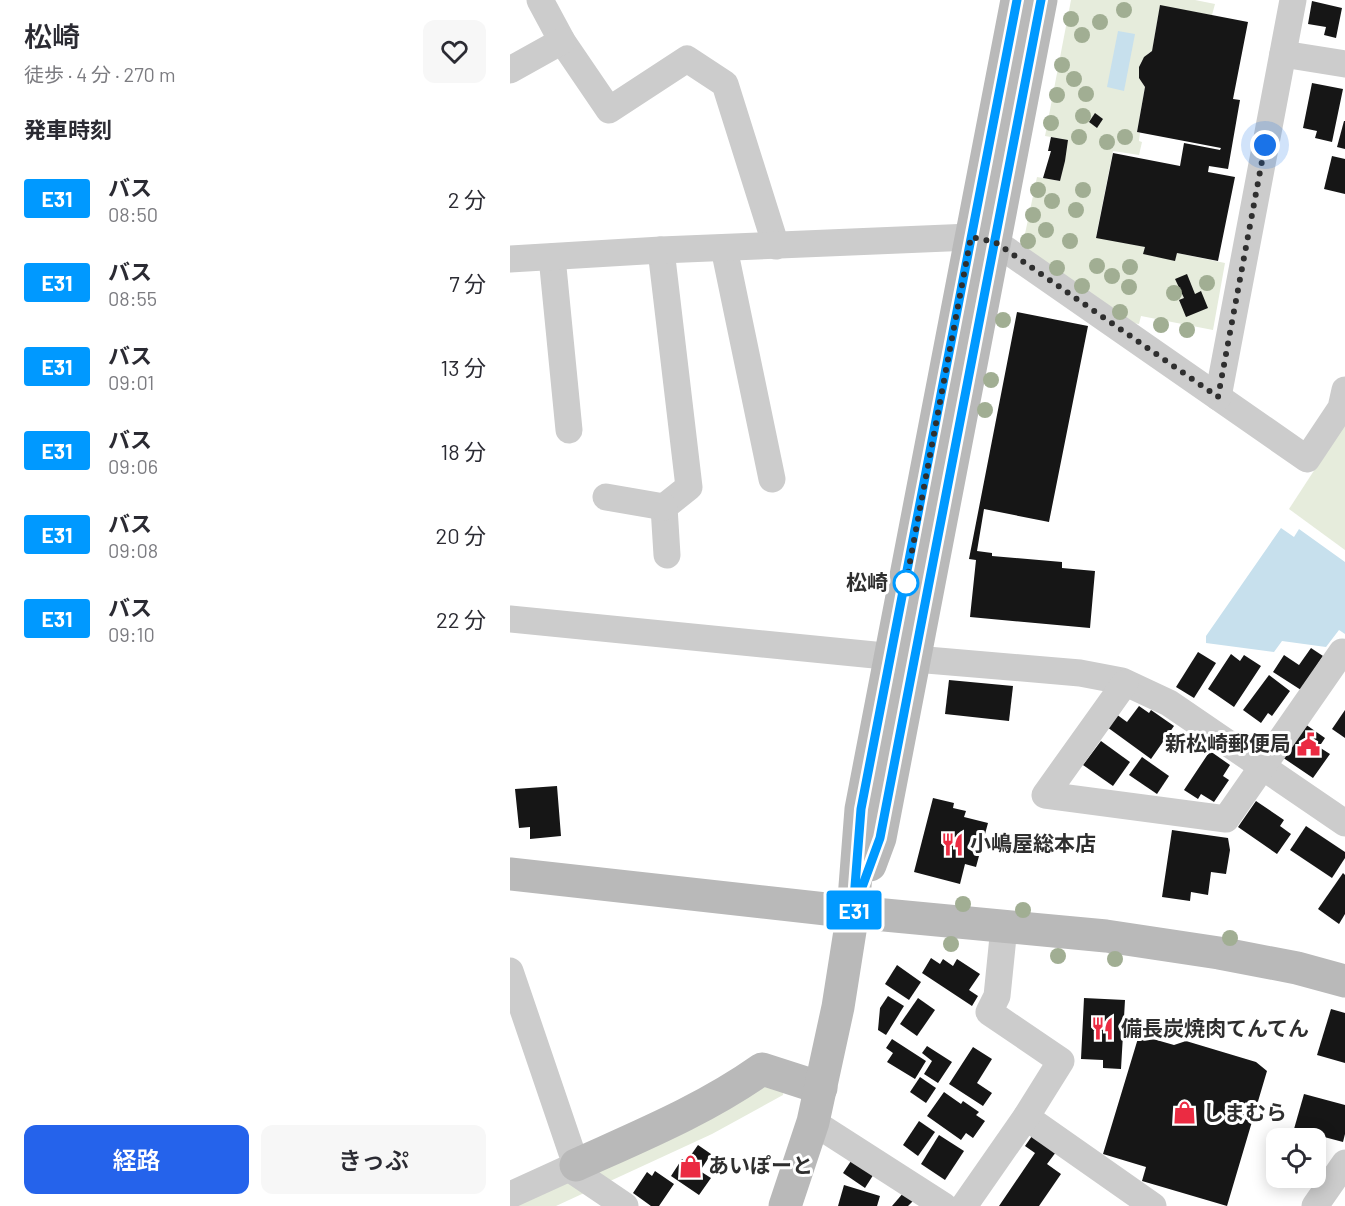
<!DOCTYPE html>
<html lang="ja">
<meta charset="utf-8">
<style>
body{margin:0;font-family:Barlow,"Noto Sans JP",sans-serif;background:#f7f7f7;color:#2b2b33;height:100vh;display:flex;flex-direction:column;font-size:22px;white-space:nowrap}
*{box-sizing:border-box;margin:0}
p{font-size:20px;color:#7c7c81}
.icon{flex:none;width:33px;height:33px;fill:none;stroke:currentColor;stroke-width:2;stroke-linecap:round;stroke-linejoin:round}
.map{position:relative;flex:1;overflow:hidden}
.side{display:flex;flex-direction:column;background:#fff;width:510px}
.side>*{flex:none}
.badge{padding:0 12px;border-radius:4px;font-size:21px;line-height:39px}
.fabs{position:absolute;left:756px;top:1128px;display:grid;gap:12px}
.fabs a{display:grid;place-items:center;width:60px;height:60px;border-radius:12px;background:#fff;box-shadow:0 3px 15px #0003;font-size:30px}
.you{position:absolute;width:30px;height:30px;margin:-15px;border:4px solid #fff;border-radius:50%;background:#1a73e8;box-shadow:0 0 0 9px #1a73e833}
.map>.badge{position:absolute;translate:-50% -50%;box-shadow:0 0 0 3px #fff}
h2{padding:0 24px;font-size:22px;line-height:54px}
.round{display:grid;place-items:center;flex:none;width:63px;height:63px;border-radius:12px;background:#f7f7f7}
.headline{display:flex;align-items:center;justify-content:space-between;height:102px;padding:0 24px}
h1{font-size:28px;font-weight:600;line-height:45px}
.cta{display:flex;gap:12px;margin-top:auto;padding:12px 24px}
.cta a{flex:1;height:69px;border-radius:12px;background:#2563eb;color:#fff;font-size:24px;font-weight:600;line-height:69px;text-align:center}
.cta a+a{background:#f7f7f7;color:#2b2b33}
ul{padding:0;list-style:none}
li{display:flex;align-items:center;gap:18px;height:84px;padding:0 24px}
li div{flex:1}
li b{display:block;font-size:22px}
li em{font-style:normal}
li .badge{min-width:66px;font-weight:700;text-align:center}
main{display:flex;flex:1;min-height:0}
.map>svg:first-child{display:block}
.green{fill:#e6ecdc}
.water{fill:#c7e0ed}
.building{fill:#161616}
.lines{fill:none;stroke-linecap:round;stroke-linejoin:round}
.street{stroke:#ccc;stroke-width:27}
.secondary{stroke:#b9b9b9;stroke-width:33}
.tree{fill:#a1ae93}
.line-casing{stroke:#fff;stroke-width:14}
.line{stroke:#09f;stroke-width:9}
.walk{stroke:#2f2f2f;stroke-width:6;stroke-dasharray:0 10.8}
.stop-dot{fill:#fff;stroke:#09f;stroke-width:3}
.labels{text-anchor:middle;stroke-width:6;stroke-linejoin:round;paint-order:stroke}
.stop-label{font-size:21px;font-weight:bold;fill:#2f2f2f;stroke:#fff;text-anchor:end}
.poi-label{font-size:21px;font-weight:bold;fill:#2f2f2f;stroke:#fff;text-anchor:start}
</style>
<main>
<section class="side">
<div class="headline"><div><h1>松崎</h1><p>徒歩 · 4 分 · 270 m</p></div><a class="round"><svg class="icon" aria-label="heart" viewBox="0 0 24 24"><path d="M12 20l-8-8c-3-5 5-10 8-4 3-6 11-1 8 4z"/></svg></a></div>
<h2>発車時刻</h2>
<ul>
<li><span class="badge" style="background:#09f;color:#fff">E31</span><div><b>バス</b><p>08:50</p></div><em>2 分</em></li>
<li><span class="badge" style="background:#09f;color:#fff">E31</span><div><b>バス</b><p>08:55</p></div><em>7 分</em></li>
<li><span class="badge" style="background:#09f;color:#fff">E31</span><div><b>バス</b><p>09:01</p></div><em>13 分</em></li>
<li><span class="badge" style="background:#09f;color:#fff">E31</span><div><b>バス</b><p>09:06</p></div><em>18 分</em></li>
<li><span class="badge" style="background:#09f;color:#fff">E31</span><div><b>バス</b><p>09:08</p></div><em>20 分</em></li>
<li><span class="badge" style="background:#09f;color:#fff">E31</span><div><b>バス</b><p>09:10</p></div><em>22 分</em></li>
</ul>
<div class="cta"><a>経路</a><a>きっぷ</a></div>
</section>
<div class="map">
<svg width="835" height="1206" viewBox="0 0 835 1206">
<rect width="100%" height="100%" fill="#fff"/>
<!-- green -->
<g class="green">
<path d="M561,0H685L705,4L702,15L650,6L642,51C628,60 625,74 635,87L627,132L630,133L629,141L632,142L629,155L603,151L586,237L635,247L634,254L665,260L667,253L715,263L703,330L631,316L629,324L617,322L512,248L527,177L550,181L553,139L535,136Z"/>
<path d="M835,423V550L779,509Z"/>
<path d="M254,1081L274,1086L273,1095L202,1134L46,1206H0Z"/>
</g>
<!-- water -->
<g class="water">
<path d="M608,31L625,34L614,91L597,87Z"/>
<path d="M771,528L784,537L789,529L835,562V634L829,630L816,647L772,641L764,652L696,643V636Z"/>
</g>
<!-- building -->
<g class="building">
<path d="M802,1L832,8L826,38L814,35L816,27L798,24Z"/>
<path d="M650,5L738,22L723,99L730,100L718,169L699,166L698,172L725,177L708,261L667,253L665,261L633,254L635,247L586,238L603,153L670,166L674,143L710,150L711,148L627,132L635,87L629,78V67L634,57L642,51Z"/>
<path d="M802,83L833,89L822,142L805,138L807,131L793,128Z"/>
<path d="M585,113L593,119L587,128L579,122Z"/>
<path d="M834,121H835V149L827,147Z"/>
<path d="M541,137L558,140L555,161L550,181L533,178L541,151H538Z"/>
<path d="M822,156L835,159V194L814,189Z"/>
<path d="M677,274L685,294L691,291L698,308L676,317L669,300L674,298L665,279Z"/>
<path d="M507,312L578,326L539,522L474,509L467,551L482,553V556L552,562V568L585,571L580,628L460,617L466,560L459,559Z"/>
<path d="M801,648L813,656L791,690L763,672L774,655L789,665Z"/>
<path d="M688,652L706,663L684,698L666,687Z"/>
<path d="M721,654L730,661L734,655L751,666L724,707L698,689Z"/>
<path d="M759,675L780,691L762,716L758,713L751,723L733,710Z"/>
<path d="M439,680L503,686L499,721L435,714Z"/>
<path d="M629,706L639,713L641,710L664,726L641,759L597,727L606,714L617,722Z"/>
<path d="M835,710V738L822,729Z"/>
<path d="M795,724L815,738L809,747L820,754L803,778L772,757Z"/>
<path d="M591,741L620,762L603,786L573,765Z"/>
<path d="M700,751L720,765L713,776L719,780L704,802L691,794L688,799L674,790Z"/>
<path d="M632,757L659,776L647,794L619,775Z"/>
<path d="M47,786L51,836L20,839V827L9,828L5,789Z"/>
<path d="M423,798L444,803L443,808L456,811L454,817L478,823L466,867L455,864L450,884L404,872Z"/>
<path d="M746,801L774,820L770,826L781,834L767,854L728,827Z"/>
<path d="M796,826L835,852V858L822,878L780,850Z"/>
<path d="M662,830L718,838L720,850L716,874L701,872L698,895L681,892L680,901L652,897Z"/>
<path d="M833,873L835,875V914L829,924L808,909Z"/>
<path d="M421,958L430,964L433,959L443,966L447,959L470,974L459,990L468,996L462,1006L412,973Z"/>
<path d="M387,965L411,982L399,1000L375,984Z"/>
<path d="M378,996L394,1006L376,1035L368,1030L370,1008Z"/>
<path d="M408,998L425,1010L407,1036L390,1024Z"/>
<path d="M574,998L615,1000L611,1069L593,1068V1060L571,1059Z"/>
<path d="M821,1009L835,1013V1063L807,1055Z"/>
<path d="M629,1035L664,1045L676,1041L746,1062L757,1071L717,1206L632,1181L636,1167L593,1154Z"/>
<path d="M382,1039L416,1061L405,1079L377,1062L383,1053L376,1048Z"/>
<path d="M417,1046L442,1062L428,1083L414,1074L422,1061L412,1053Z"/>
<path d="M463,1047L482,1059L467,1083L482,1093L473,1106L439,1084Z"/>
<path d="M410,1077L426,1088L416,1103L400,1092Z"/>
<path d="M434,1092L451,1104L453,1101L469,1112L466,1115L475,1121L463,1138L456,1133L451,1140L417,1116Z"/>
<path d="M794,1094L835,1105V1134L833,1142L784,1129Z"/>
<path d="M409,1121L425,1132L408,1156L393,1145Z"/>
<path d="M429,1135L454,1151L435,1180L411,1164Z"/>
<path d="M522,1136L546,1152L537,1164L551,1174L529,1206H489L525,1153L515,1146Z"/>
<path d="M188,1145L201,1154L190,1171L201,1178L189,1195L161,1176L172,1159L176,1162Z"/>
<path d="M345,1155L367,1169L355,1188L333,1173Z"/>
<path d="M145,1171L164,1184L149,1206H141L123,1193L137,1172L142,1176Z"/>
<path d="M334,1185L370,1196L367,1206H328Z"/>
<path d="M394,1192L404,1200L398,1206H382Z"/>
</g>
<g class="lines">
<!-- street -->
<g class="street">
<path d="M30,0L52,41L99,110L177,59L215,84L266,246"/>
<path d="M773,54L835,64"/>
<path d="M0,70L52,41"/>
<path d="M214,248L262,479"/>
<path d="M151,250L179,487L154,507L157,555"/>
<path d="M42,257L59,430"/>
<path d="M0,259L151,250L461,237L485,242L797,459L831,408L835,390"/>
<path d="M708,397L783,0"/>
<path d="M96,497L154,507"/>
<path d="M0,619L405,659L570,673L612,681L659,703L835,823"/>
<path d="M615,683L535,795L716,819L832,652L835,654"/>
<path d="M0,971L66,1165L0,1195"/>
<path d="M516,1117L643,1206"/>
<path d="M303,1122L434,1206"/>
<path d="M59,1168L115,1206"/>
<path d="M454,1206L516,1117L551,1061L479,1012L487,996L494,927"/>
<path d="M805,1206L835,1163"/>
</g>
<!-- secondary -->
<g class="secondary">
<path d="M360,865L370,838L531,0"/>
<path d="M0,874L343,912L596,936L709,953L787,968L835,981"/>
<path d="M66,1165C130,1136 194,1110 252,1069L311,1088"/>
<path d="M275,1206L303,1122L328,1007L343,912L351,809L507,0"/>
</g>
</g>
<!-- trees -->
<g class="tree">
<circle cx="614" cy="10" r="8"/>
<circle cx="561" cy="19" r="8"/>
<circle cx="590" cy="22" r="8"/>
<circle cx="572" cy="35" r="8"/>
<circle cx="552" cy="65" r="8"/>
<circle cx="564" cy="79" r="8"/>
<circle cx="576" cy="94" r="8"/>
<circle cx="547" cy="95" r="8"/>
<circle cx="573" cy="116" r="8"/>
<circle cx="541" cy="123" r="8"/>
<circle cx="569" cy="137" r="8"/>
<circle cx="615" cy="137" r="8"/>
<circle cx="597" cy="142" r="8"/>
<circle cx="528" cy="190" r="8"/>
<circle cx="573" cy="190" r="8"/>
<circle cx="542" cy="201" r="8"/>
<circle cx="566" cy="210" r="8"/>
<circle cx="523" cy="215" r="8"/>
<circle cx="536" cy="230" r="8"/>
<circle cx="518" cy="241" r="8"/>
<circle cx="560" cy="241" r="8"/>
<circle cx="587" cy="266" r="8"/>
<circle cx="620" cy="267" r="8"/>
<circle cx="547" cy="268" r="8"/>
<circle cx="602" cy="276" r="8"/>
<circle cx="697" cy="283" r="8"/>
<circle cx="572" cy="286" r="8"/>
<circle cx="619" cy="287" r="8"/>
<circle cx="664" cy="293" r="8"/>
<circle cx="610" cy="312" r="8"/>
<circle cx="493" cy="320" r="8"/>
<circle cx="651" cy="325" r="8"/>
<circle cx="677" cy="330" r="8"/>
<circle cx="481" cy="380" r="8"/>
<circle cx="475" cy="410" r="8"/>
<circle cx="453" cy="904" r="8"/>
<circle cx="513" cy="910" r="8"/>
<circle cx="720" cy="938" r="8"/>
<circle cx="441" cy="944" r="8"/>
<circle cx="548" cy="956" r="8"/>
<circle cx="605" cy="959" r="8"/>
</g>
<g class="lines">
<defs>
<path id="line" d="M507,0L351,809L343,912L370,838L531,0"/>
</defs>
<!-- line casing -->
<use href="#line" class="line-casing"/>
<!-- line -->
<use href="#line" class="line"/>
<!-- walk -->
<path class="walk" d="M396,583L395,588L461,237L485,242L708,397L755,145"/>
</g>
<!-- icons -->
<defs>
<symbol id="civic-bare" viewBox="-9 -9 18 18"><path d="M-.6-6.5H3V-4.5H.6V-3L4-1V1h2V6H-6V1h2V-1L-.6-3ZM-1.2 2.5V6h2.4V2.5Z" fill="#eb2b42" stroke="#fff" stroke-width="2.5" paint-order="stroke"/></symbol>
<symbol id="restaurant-bare" viewBox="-9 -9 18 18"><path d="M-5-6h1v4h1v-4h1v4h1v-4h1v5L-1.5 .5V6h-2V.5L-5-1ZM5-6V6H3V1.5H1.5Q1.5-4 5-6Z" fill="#eb2b42" stroke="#fff" stroke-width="2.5" paint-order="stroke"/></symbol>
<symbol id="shop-bare" viewBox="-9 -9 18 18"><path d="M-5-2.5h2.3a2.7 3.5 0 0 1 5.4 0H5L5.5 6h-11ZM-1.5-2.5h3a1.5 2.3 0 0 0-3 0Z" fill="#eb2b42" stroke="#fff" stroke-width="2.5" paint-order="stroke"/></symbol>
</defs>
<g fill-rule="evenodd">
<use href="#civic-bare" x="782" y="728" width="33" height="33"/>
<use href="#restaurant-bare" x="426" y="828" width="33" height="33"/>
<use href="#restaurant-bare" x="576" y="1012" width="33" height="33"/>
<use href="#shop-bare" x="658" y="1096" width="33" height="33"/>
<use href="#shop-bare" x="164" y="1150" width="33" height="33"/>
</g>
<!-- markers -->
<circle class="stop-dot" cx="396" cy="583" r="12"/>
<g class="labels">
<!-- stop labels -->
<g class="stop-label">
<text x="378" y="590">松崎</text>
</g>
<!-- poi labels -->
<g class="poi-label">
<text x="781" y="751" text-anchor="end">新松崎郵便局</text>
<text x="460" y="851">小嶋屋総本店</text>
<text x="611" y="1036">備長炭焼肉てんてん</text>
<text x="693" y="1120">しまむら</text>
<text x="198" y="1173">あいぽーと</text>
</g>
</g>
</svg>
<div class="fabs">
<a><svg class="icon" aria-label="locate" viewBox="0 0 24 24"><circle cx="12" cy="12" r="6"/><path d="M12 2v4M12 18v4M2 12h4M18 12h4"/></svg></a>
</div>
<div class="you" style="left:755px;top:145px"></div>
<b class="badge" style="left:344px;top:910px;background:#09f;color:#fff">E31</b>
</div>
</main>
